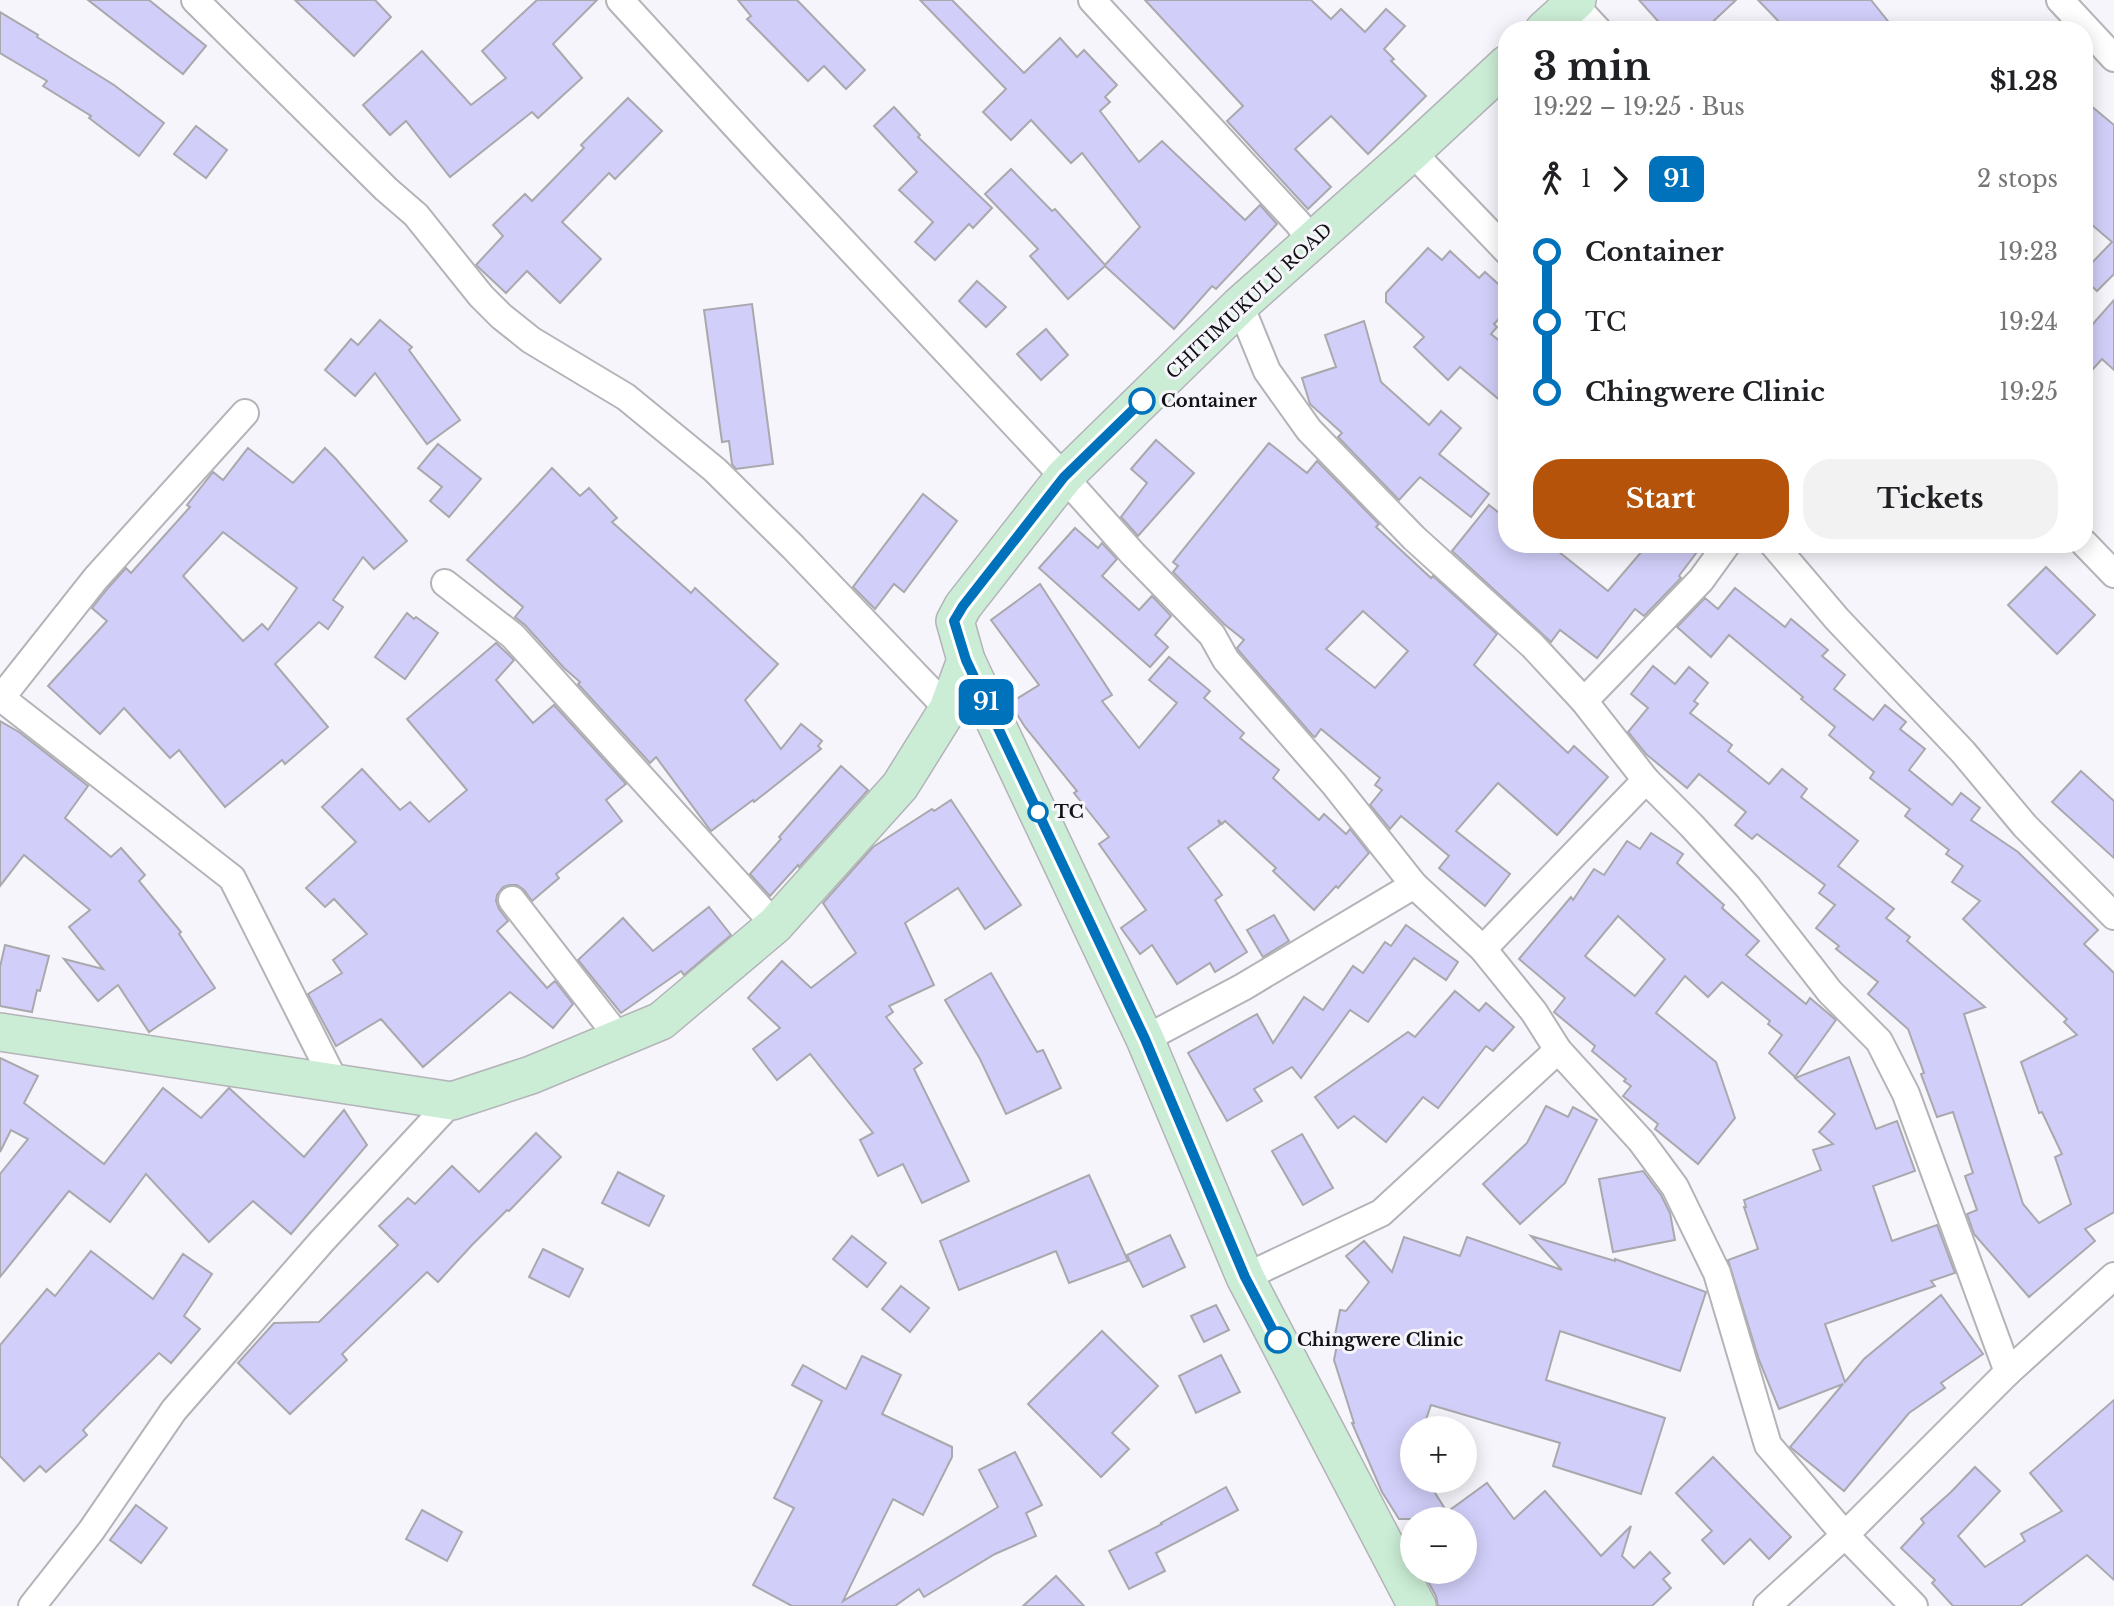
<!DOCTYPE html>
<meta charset="utf-8">
<style>
body{margin:0;font-family:"Libre Baskerville",serif;background:#f2f2f2;color:#202124;height:100vh;display:flex;flex-direction:column;font-size:26px;white-space:nowrap}
*{box-sizing:border-box;margin:0}
p{font-size:23px;color:#757577}
.icon{flex:none;width:38px;height:38px;fill:none;stroke:currentColor;stroke-width:2;stroke-linecap:round;stroke-linejoin:round}
.map{position:relative;flex:1;overflow:hidden}
.sheet{position:absolute;left:1498px;top:21px;width:595px;height:532px;display:flex;flex-direction:column;background:#fff;border-radius:28px;box-shadow:0 4px 18px #0003}
.sheet>*{flex:none}
.badge{padding:0 14px;border-radius:10px;font-size:24px;line-height:46px}
.buttons{position:absolute;left:1400px;top:1416px;display:grid;gap:14px}
.buttons a{display:grid;place-items:center;width:77px;height:77px;border-radius:50%;background:#fff;box-shadow:0 4px 18px #0003;font-size:35px}
.map>.badge{position:absolute;translate:-50% -50%;box-shadow:0 0 0 4px #fff}
.legs{display:flex;align-items:center;gap:10px;height:77px;padding:0 35px;font-size:23px}
.legs p{margin-inline-start:auto}
.head{display:flex;align-items:center;justify-content:space-between;height:119px;padding:0 35px}
h1{font-size:38px;font-weight:700;line-height:52px}
.cta{display:flex;gap:14px;margin-top:auto;padding:14px 35px}
.cta a{flex:1;height:80px;border-radius:28px;background:#b45309;color:#fff;font-size:28px;font-weight:700;line-height:80px;text-align:center}
.cta a+a{background:#f2f2f2;color:#202124}
ul{padding:0 35px;list-style:none}
li{display:flex;align-items:center;gap:24px;height:70px;font-size:26px}
li i{display:grid;place-items:center;width:10px;height:100%;margin:0 9px;background:currentColor}
li i::after{content:'';width:18px;height:18px;margin:-9px;border:5px solid;border-radius:50%;background:#fff}
li p{margin-inline-start:auto}
li:first-child i{background:linear-gradient(#0000 50%,currentColor 0)}
li:last-child i{background:linear-gradient(currentColor 50%,#0000 0)}
.map>svg:first-child{display:block}
.building{fill:#d1cef9;stroke:#a9a8ad;stroke-width:2;fill-rule:evenodd}
.lines{fill:none;stroke-linecap:round;stroke-linejoin:round}
.street-casing{stroke:#b3b3b8;stroke-width:30}
.secondary-casing{stroke:#b3b3b8;stroke-width:40}
.street{stroke:#fff;stroke-width:26}
.secondary{stroke:#cbedd5;stroke-width:37}
.line-1-casing{stroke:#fff;stroke-width:16}
.line-1{stroke:#0072bc;stroke-width:10}
.stop-1-dot{fill:#fff;stroke:#0072bc;stroke-width:3.5}
.labels{text-anchor:middle;stroke-width:6;stroke-linejoin:round;paint-order:stroke}
.street-label{font-size:18px;fill:#121214;stroke:#f6f5fb}
.stop-label{font-size:18px;font-weight:bold;fill:#121214;stroke:#f6f5fb;text-anchor:start}
</style>
<div class="map">
<svg width="2114" height="1606" viewBox="0 0 2114 1606">
<rect width="100%" height="100%" fill="#f6f5fb"/>
<!-- building -->
<g class="building">
<path d="M88,0H149L206,46L183,74Z"/>
<path d="M295,0H375L391,17L354,56Z"/>
<path d="M537,0H597L553,44L582,78L538,118L532,112L450,177L406,121L390,135L363,105L422,51L471,105L506,78L482,51Z"/>
<path d="M738,0H797L865,70L846,89L824,66L808,81L747,19L751,16Z"/>
<path d="M920,0H952L1024,73L1060,38L1077,57L1084,50L1117,85L1105,97L1110,102L1100,111L1139,162L1162,141L1245,220L1260,205L1277,224L1216,289L1212,286L1174,329L1105,266L1068,299L1030,256L1038,249L985,194L1011,169L1052,211L1055,209L1105,265L1140,227L1082,153L1071,163L1031,120L1011,140L983,112L1006,89Z"/>
<path d="M1145,0H1311L1331,19L1341,9L1365,32L1386,9L1405,26L1384,49L1394,59L1391,61L1426,96L1368,154L1331,116L1295,149L1331,187L1308,209L1227,121L1243,106Z"/>
<path d="M1639,0H1736L1704,30H1666Z"/>
<path d="M1758,0H1871L1895,30H1787Z"/>
<path d="M0,12L38,35L37,37L114,85L164,123L139,156L89,118L91,116L43,86L47,81L0,53Z"/>
<path d="M628,98L662,131L615,179L609,173L562,222L601,259L560,303L527,271L506,293L476,265L503,236L493,225L525,194L532,201L584,148L581,145Z"/>
<path d="M2084,100L2114,125V274L2097,291L2084,279V271L2112,242L2084,218Z"/>
<path d="M894,107L920,135L918,137L992,208L973,228L969,224L935,260L915,242L933,222L899,190L917,172L874,126Z"/>
<path d="M196,126L227,150L206,178L174,154Z"/>
<path d="M1428,248L1442,260L1450,251L1479,278L1485,272L1507,292V310L1494,324L1497,327L1491,334L1507,347V406L1460,367L1448,380L1414,347L1424,337L1386,302V293Z"/>
<path d="M977,281L1006,307L986,327L959,301Z"/>
<path d="M2114,300V370L2102,359L2084,379V334Z"/>
<path d="M752,304L773,464L736,469L732,464L729,441L722,442L704,310Z"/>
<path d="M380,320L412,347L409,350L460,420L427,444L375,373L355,396L325,370L351,339L358,345Z"/>
<path d="M1364,321L1381,382L1429,425L1441,411L1461,428L1439,454L1489,494L1471,517L1420,477L1399,500L1338,437L1342,433L1310,404L1302,378L1336,367L1325,335Z"/>
<path d="M1046,329L1068,355L1041,380L1017,354Z"/>
<path d="M1156,440L1194,473L1138,536L1121,517L1147,483L1131,469Z"/>
<path d="M1269,443L1307,473L1317,461L1379,524L1376,527L1431,578L1433,576L1497,634L1474,665L1568,753L1574,746L1608,777L1557,835L1498,783L1456,831L1510,874L1485,906L1439,868L1449,856L1401,816L1390,829L1370,805L1382,790L1375,785L1380,778L1321,729L1315,737L1313,736L1239,651L1237,648L1244,640L1224,624L1173,572L1178,566L1173,562ZM1363,611L1408,651L1375,688L1326,649Z"/>
<path d="M438,444L481,479L449,517L430,501L442,487L418,468Z"/>
<path d="M248,448L293,483L325,448L336,459L407,541L374,569L363,557L333,600L343,607L328,629L319,622L275,664L328,727L285,764L282,760L225,807L179,750L170,758L124,708L100,734L48,686L107,621L92,608L108,588L126,568L131,573L190,507L187,505L213,472L223,480ZM223,532L297,588L268,630L262,624L243,641L183,576Z"/>
<path d="M552,468L580,496L589,488L617,518L612,522L691,593L695,588L778,664L745,700L781,749L801,724L822,741L818,746L821,749L754,802L753,800L711,831L656,757L650,763L578,684L580,682L564,668L525,625L515,617L523,607L467,560Z"/>
<path d="M923,494L957,521L904,592L894,584L875,609L853,587Z"/>
<path d="M1489,505L1507,519V544H1549L1608,591L1648,544H1703L1679,576L1681,578L1644,616L1635,609L1597,658L1560,630L1551,642L1452,551Z"/>
<path d="M1075,528L1098,548L1102,543L1117,559L1102,576L1139,610L1152,596L1171,616L1155,635L1168,647L1150,667L1039,568Z"/>
<path d="M2046,567L2095,615L2057,654L2008,605Z"/>
<path d="M1040,584L1112,695L1102,701L1139,748L1177,703L1149,680L1169,657L1210,691L1204,698L1244,733L1240,738L1279,770L1273,778L1319,820L1324,814L1346,834L1350,829L1369,853L1338,888L1336,886L1314,910L1273,871L1276,868L1225,821L1222,824L1218,820L1220,825L1188,848L1222,895L1215,900L1247,952L1215,972L1210,963L1177,984L1152,945L1140,954L1121,928L1146,910L1099,844L1109,837L1074,793L1077,791L1025,727L1010,703L1039,685L991,620Z"/>
<path d="M1735,588L1785,627L1791,619L1828,650L1822,656L1845,675L1834,689L1873,720L1885,705L1906,722L1900,729L1925,749L1909,770L1952,805L1961,793L1980,808L1971,820L2018,852L2098,930L2084,944L2114,973V1212L2085,1229L2095,1241L2029,1297L1974,1234L1967,1214L1977,1210L1965,1176L1973,1173L1953,1112L1937,1117L1921,1074L1924,1073L1908,1029L1868,994L1878,982L1836,949L1839,946L1816,928L1835,905L1819,893L1825,885L1757,834L1752,839L1735,825L1746,812L1699,774L1687,788L1646,754L1628,732L1648,708L1631,694L1653,666L1675,684L1689,667L1708,683L1694,701L1698,704L1690,713L1732,745L1728,751L1769,784L1782,769L1807,789L1801,797L1858,841L1838,866L1894,909L1886,918L1910,937L1907,941L1985,1007L1964,1014L2023,1204L2039,1223L2071,1204L2055,1157L2062,1154L2042,1112L2039,1113L2021,1062L2077,1035L2064,1022L2067,1019L1963,919L1980,901L1952,882L1963,866L1946,854L1949,850L1905,816L1910,809L1870,778L1874,772L1829,735L1835,727L1801,699L1803,697L1729,635L1711,657L1677,627L1705,598L1718,609Z"/>
<path d="M407,613L414,619L416,617L438,633L405,679L375,657Z"/>
<path d="M496,643L514,660L496,680L533,723L554,705L626,784L606,800L622,821L556,874L559,878L532,901L524,890L517,885H509L503,887L497,895L496,901L499,909L508,921L497,931L547,988L555,981L573,1004L553,1028L510,992L423,1067L381,1019L336,1046L308,994L342,973L333,960L367,934L334,899L325,907L306,888L356,842L322,807L362,769L400,810L410,802L429,822L467,790L407,719Z"/>
<path d="M0,721L19,732L88,786L65,818L111,857L121,848L145,875L139,881L181,932L179,934L215,988L149,1032L118,985L98,1001L64,959L103,969L69,927L90,910L24,855L0,886Z"/>
<path d="M841,766L868,790L799,867L798,865L770,896L750,874L781,839L779,837Z"/>
<path d="M2081,771L2114,801V858L2052,802Z"/>
<path d="M951,800L1021,905L985,929L958,888L905,923L934,985L889,1006L893,1012L886,1017L922,1063L914,1069L969,1181L922,1203L903,1164L878,1176L860,1140L873,1133L810,1054L777,1080L753,1049L780,1028L748,998L782,961L811,988L856,953L823,903L873,847L932,809L934,811Z"/>
<path d="M1651,833L1683,854L1677,863L1724,905L1722,908L1759,941L1746,955L1806,1004L1810,998L1836,1020L1795,1077L1769,1053L1782,1035L1768,1024L1770,1021L1722,982L1708,997L1685,976L1656,1013L1716,1062L1735,1118L1698,1164L1655,1129L1658,1124L1623,1096L1631,1086L1624,1081L1626,1079L1592,1051L1595,1046L1554,1012L1565,998L1519,959L1571,897L1573,900L1594,869L1604,875L1627,841L1640,849ZM1618,916L1665,959L1635,996L1585,956Z"/>
<path d="M709,907L731,935L684,975L681,971L621,1013L578,960L623,918L653,951Z"/>
<path d="M1274,915L1289,941L1263,957L1247,930Z"/>
<path d="M1406,925L1458,962L1446,980L1414,958L1368,1022L1350,1010L1301,1078L1292,1067L1254,1089L1262,1101L1227,1121L1188,1053L1257,1014L1273,1043L1304,997L1323,1010L1353,966L1363,973L1385,942L1391,946Z"/>
<path d="M5,945L49,956L40,991L37,990L32,1012L0,1006V967Z"/>
<path d="M991,973L1037,1052L1043,1050L1061,1088L1006,1114L980,1059L945,1000Z"/>
<path d="M1455,991L1479,1011L1486,1003L1514,1027L1493,1051L1486,1046L1438,1108L1423,1097L1386,1142L1354,1116L1338,1128L1315,1097L1408,1032L1415,1037Z"/>
<path d="M1849,1057L1876,1129L1897,1121L1915,1171L1873,1186L1892,1241L1937,1225L1955,1273L1931,1281L1935,1286L1825,1324L1845,1382L1864,1359L1941,1295L1983,1354L1941,1383L1945,1388L1909,1413L1844,1491L1790,1447L1843,1384L1779,1409L1759,1360L1728,1260L1758,1249L1744,1207H1746L1744,1200L1821,1170L1813,1150L1833,1144L1819,1132L1835,1114L1795,1078Z"/>
<path d="M0,1058L38,1076L24,1103L104,1164L163,1088L201,1118L229,1088L304,1157L344,1110L367,1145L291,1234L253,1201L209,1242L146,1174L110,1222L69,1191L0,1277V1174L28,1139L11,1130L0,1152Z"/>
<path d="M1546,1106L1568,1117L1573,1107L1597,1120L1565,1183L1520,1224L1483,1184L1527,1143Z"/>
<path d="M536,1133L561,1157L509,1211L507,1210L472,1245L438,1282L427,1272L342,1354L347,1360L290,1414L238,1363L274,1323L319,1322L398,1245L379,1226L408,1198L415,1204L452,1166L479,1192Z"/>
<path d="M1302,1134L1333,1188L1303,1205L1272,1151Z"/>
<path d="M1643,1171L1661,1195L1670,1213L1675,1240L1613,1252L1599,1179Z"/>
<path d="M618,1172L664,1196L649,1226L602,1203Z"/>
<path d="M1089,1175L1128,1261L1069,1283L1056,1251L959,1290L940,1241Z"/>
<path d="M1170,1235L1185,1267L1143,1287L1127,1255Z"/>
<path d="M852,1236L886,1263L867,1287L833,1259Z"/>
<path d="M1531,1236L1615,1261V1259L1706,1292L1680,1371L1560,1331L1546,1380L1665,1418L1641,1494L1553,1466L1560,1443L1431,1405L1423,1428H1412V1480H1427L1447,1512L1487,1483L1514,1519L1545,1491L1601,1556L1631,1526L1622,1556L1634,1568L1650,1552L1670,1573L1663,1579L1671,1588L1652,1606H1438L1436,1596L1423,1572H1465V1519H1399L1382,1492L1352,1423H1354L1334,1360L1339,1335H1335L1340,1310L1346,1311L1369,1282L1346,1256L1364,1241L1392,1272L1404,1237L1460,1256L1467,1237L1562,1270Z"/>
<path d="M543,1249L583,1269L569,1297L529,1277Z"/>
<path d="M91,1251L153,1299L183,1254L212,1274L184,1316L200,1329L171,1363L159,1353L83,1430L87,1435L46,1472L40,1466L24,1481L0,1456V1345L47,1289L55,1296Z"/>
<path d="M901,1286L929,1308L910,1332L882,1309Z"/>
<path d="M1216,1305L1229,1330L1204,1342L1191,1316Z"/>
<path d="M1102,1331L1158,1386L1112,1433L1129,1449L1101,1477L1028,1404Z"/>
<path d="M1221,1355L1240,1392L1196,1413L1179,1376Z"/>
<path d="M862,1356L901,1375L882,1414L952,1447V1457L923,1515L893,1499L843,1601L998,1507L979,1470L1015,1452L1042,1505L1026,1513L1036,1536L995,1554L924,1597L919,1589L895,1606H792L753,1585L794,1508L774,1498L822,1401L792,1385L803,1365L846,1389Z"/>
<path d="M2114,1400V1580L2087,1555L2020,1606H1953L1932,1583L1935,1580L1901,1548L1924,1523L1921,1519L1951,1492L1975,1467L2000,1491L1958,1536L1985,1567L2025,1541L2021,1534L2062,1511L2030,1473Z"/>
<path d="M1713,1457L1791,1537L1769,1559L1750,1539L1724,1564L1702,1540L1712,1531L1676,1493Z"/>
<path d="M1226,1487L1238,1510L1156,1553L1165,1571L1129,1589L1109,1551L1162,1524L1161,1523Z"/>
<path d="M136,1505L167,1528L141,1563L110,1540Z"/>
<path d="M422,1510L462,1532L447,1561L406,1539Z"/>
<path d="M1056,1576L1084,1606H1023Z"/>
</g>
<g class="lines">
<defs>
<g id="street">
<path d="M195,0L386,189L416,215L481,296L501,316L531,340L626,397L715,470L793,547L948,709"/>
<path d="M620,0L765,158L1064,477L1133,554L1212,635L1226,660L1334,784L1414,885L1483,949L1534,1012L1558,1050L1641,1141L1675,1187L1717,1273L1768,1445L1845,1535L1914,1606"/>
<path d="M1092,0L1298,223L1312,242"/>
<path d="M1570,0L1598,30"/>
<path d="M2060,0L2114,58"/>
<path d="M1412,152L1507,251"/>
<path d="M1240,305L1267,371L1309,430L1414,538L1533,646L1584,701L1646,780L1691,825L1748,887L1830,992L1879,1041L1906,1094L2008,1372"/>
<path d="M2084,543L2114,574"/>
<path d="M1773,544L1837,619L1963,752L2025,826L2114,916"/>
<path d="M445,583L513,636L775,925"/>
<path d="M0,697L232,878L335,1082"/>
<path d="M1,698L96,578L245,413"/>
<path d="M1584,701L1701,580L1727,544"/>
<path d="M512,900L619,1038"/>
<path d="M1483,949L1646,780"/>
<path d="M1145,1039L1243,987L1414,885"/>
<path d="M1245,1277L1381,1213L1558,1050"/>
<path d="M32,1606L91,1531L174,1410L322,1241L452,1101"/>
<path d="M1767,1606L1845,1535L2008,1372L2114,1276"/>
</g>
<g id="secondary">
<path d="M1544,30L1577,0"/>
<path d="M0,1032L452,1101L531,1075L661,1021L775,925L900,786L948,709L966,660"/>
<path d="M1417,1606L1245,1277L1145,1039L966,660L955,621L963,606L1064,477L1240,305L1412,152L1507,64"/>
</g>
</defs>
<!-- street casing -->
<use href="#street" class="street-casing"/>
<!-- secondary casing -->
<use href="#secondary" class="secondary-casing"/>
<!-- street -->
<use href="#street" class="street"/>
<!-- secondary -->
<use href="#secondary" class="secondary"/>
</g>
<g class="lines">
<defs>
<path id="line-1" d="M1142,401L1064,477L963,606L954,621L966,660L1145,1039L1245,1277L1278,1340"/>
</defs>
<!-- line-1 casing -->
<use href="#line-1" class="line-1-casing"/>
<!-- line-1 -->
<use href="#line-1" class="line-1"/>
</g>
<!-- markers -->
<g class="stop-1-dot">
<circle cx="1142" cy="401" r="12"/>
<circle cx="1038" cy="812" r="9"/>
<circle cx="1278" cy="1340" r="12"/>
</g>
<g class="labels">
<!-- street labels -->
<g class="street-label">
<text transform="translate(1249 301) rotate(-43)" y="6">CHITIMUKULU ROAD</text>
</g>
<!-- stop labels -->
<g class="stop-label">
<text x="1161" y="407">Container</text>
<text x="1054" y="818">TC</text>
<text x="1297" y="1346">Chingwere Clinic</text>
</g>
</g>
</svg>
<div class="buttons">
<a>+</a>
<a>−</a>
</div>
<b class="badge" style="left:986px;top:702px;background:#0072bc;color:#fff">91</b>
<section class="sheet">
<div class="head"><div><h1>3 min</h1><p>19:22 – 19:25 · Bus</p></div><b>$1.28</b></div>
<div class="legs"><svg class="icon" aria-label="walk" viewBox="0 0 24 24"><circle cx="13" cy="4" r="2"/><path d="M13 8l-2 6 4 7M11 14l-3 7M7 12l3-4h3l4 4"/></svg>1<svg class="icon" aria-label="forward" viewBox="0 0 24 24"><path d="M9 5l7 7-7 7"/></svg><b class="badge" style="background:#0072bc;color:#fff">91</b><p>2 stops</p></div>
<ul>
<li><i style="color:#0072bc"></i><b>Container</b><p>19:23</p></li>
<li><i style="color:#0072bc"></i><span>TC</span><p>19:24</p></li>
<li><i style="color:#0072bc"></i><b>Chingwere Clinic</b><p>19:25</p></li>
</ul>
<div class="cta"><a>Start</a><a>Tickets</a></div>
</section>
</div>
